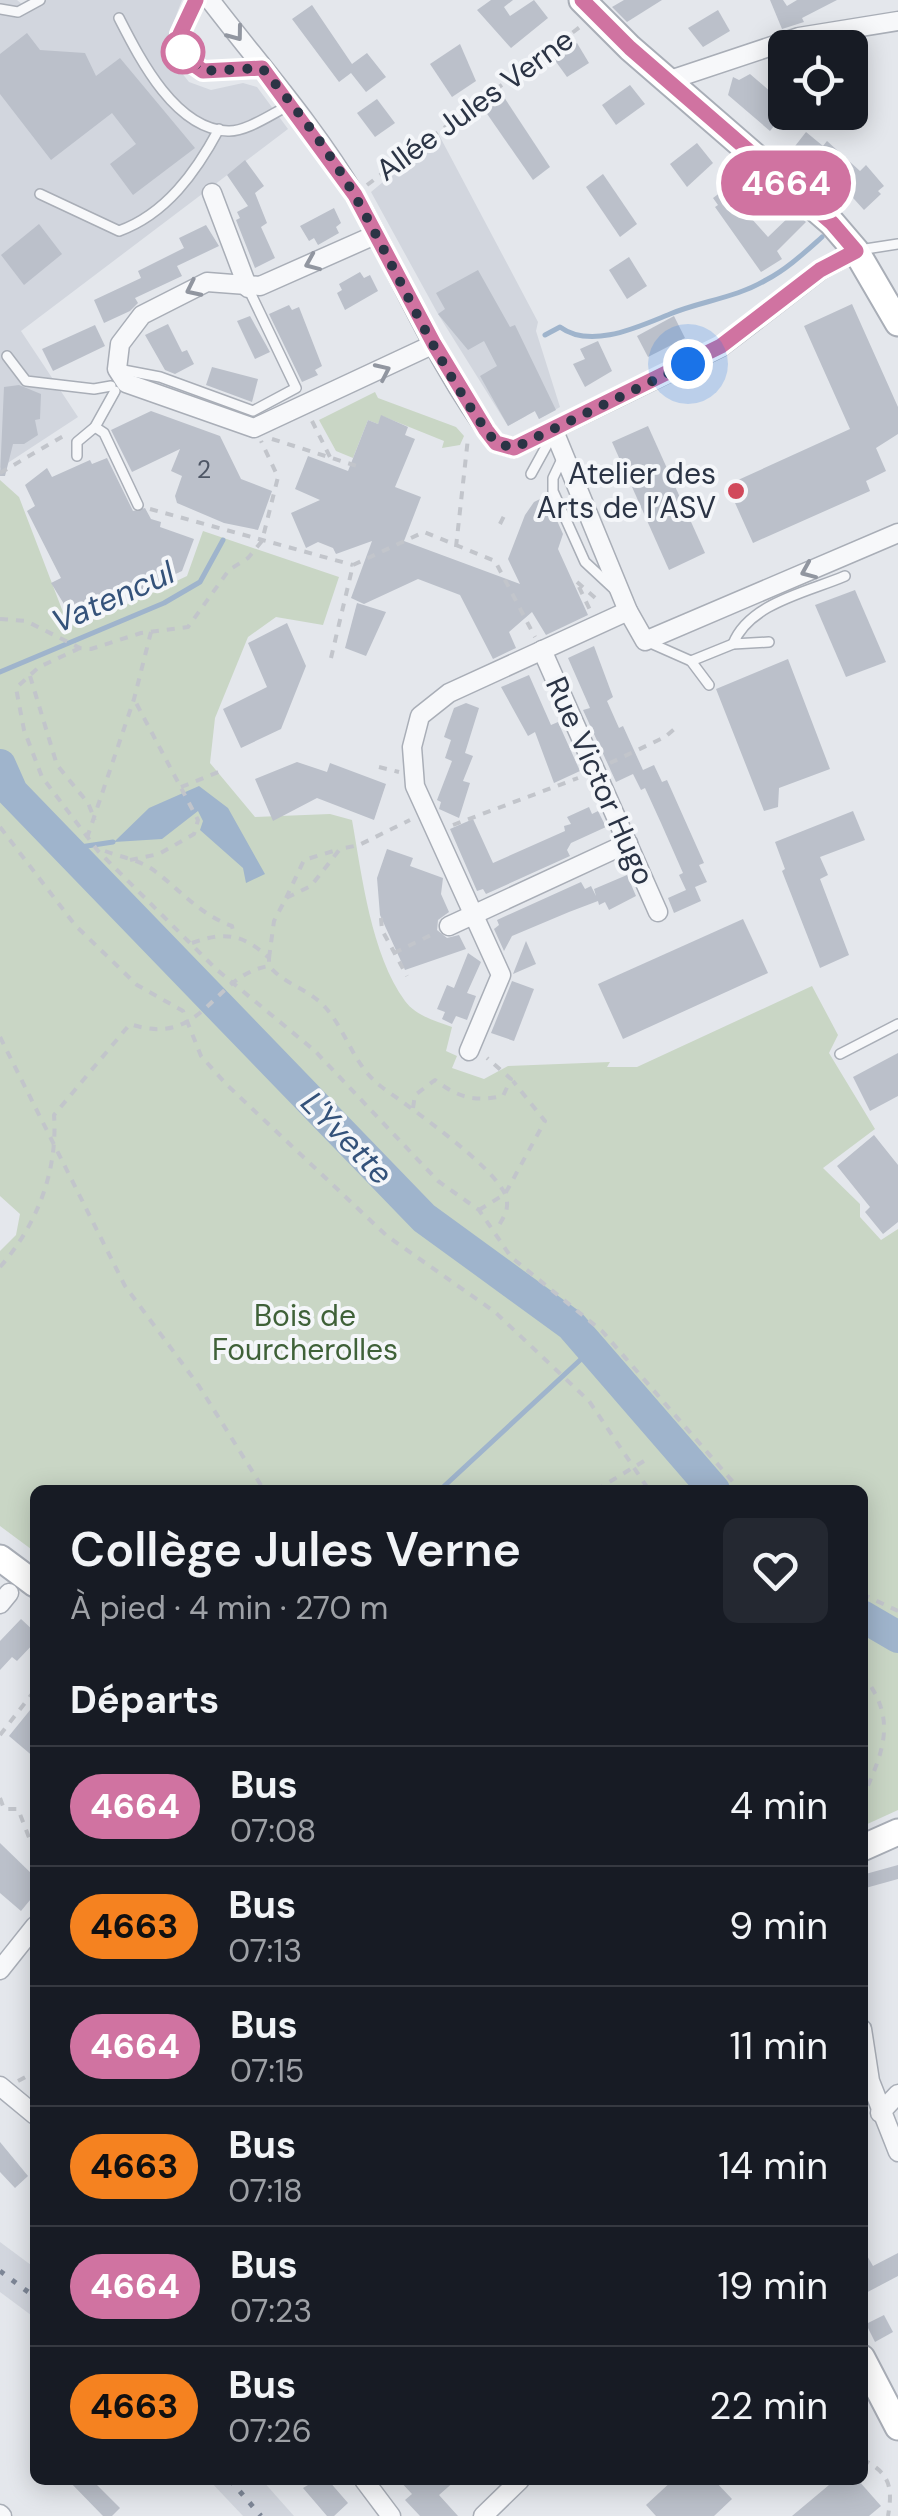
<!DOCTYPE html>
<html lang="fr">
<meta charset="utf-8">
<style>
body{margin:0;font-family:"DM Sans",sans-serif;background:#242831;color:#f1f3f6;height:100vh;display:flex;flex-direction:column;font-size:38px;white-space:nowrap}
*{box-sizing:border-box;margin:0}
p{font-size:32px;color:#9ea1a6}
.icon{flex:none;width:55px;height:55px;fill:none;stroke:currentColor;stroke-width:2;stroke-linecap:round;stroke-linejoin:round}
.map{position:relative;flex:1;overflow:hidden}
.details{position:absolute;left:30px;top:1485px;width:838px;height:1000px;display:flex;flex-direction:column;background:#171b24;border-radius:15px;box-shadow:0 5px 25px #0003}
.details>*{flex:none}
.badge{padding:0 20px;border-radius:32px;font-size:35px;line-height:65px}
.controls{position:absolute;left:768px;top:30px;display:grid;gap:20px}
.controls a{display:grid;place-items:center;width:100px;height:100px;border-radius:15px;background:#171b24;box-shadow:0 5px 25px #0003;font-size:50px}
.you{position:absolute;width:50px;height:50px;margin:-25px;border:8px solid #fff;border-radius:50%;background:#1a73e8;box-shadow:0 0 0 15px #1a73e833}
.map>.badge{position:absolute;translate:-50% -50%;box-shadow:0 0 0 5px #fff}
h2{padding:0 40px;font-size:38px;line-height:90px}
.round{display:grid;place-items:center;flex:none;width:105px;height:105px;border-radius:15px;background:#242831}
.summary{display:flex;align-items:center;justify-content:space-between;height:170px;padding:0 40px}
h1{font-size:48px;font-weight:600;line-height:75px}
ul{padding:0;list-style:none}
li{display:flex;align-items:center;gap:30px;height:120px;padding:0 40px;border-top:2px solid #363941}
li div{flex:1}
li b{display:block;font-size:38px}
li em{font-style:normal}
li .badge{min-width:110px;font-weight:700;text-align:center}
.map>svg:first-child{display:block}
.built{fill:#d2d6de}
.green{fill:#c9d6c5}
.water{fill:#9fb4cc}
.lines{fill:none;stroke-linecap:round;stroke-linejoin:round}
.stream{stroke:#9fb4cc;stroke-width:5}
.river{stroke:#9fb4cc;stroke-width:32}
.building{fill:#bbc0ca}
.lane-casing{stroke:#a9aeb7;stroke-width:12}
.street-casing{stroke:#a9aeb7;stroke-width:21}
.secondary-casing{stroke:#a9aeb7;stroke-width:29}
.path{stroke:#c2c5cb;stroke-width:4;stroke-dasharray:8 8;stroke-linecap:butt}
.lane{stroke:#f7f8fa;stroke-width:9}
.street{stroke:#f7f8fa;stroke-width:18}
.secondary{stroke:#fff;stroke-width:25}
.rail{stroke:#7d8696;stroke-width:5;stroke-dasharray:5 10;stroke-linecap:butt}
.oneway{stroke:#9196a0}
.line-casing{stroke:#fff;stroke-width:22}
.line{stroke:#d073a1;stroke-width:15}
.walk{stroke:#2b3445;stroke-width:10;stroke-dasharray:0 18}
.stop-dot{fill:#fff;stroke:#d073a1;stroke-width:5}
.poi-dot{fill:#d1495b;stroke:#f4f6f9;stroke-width:4}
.labels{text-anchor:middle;stroke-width:8;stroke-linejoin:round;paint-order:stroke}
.number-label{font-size:25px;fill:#4f5766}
.street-label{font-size:30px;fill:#2b3445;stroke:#f4f6f9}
.poi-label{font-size:30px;fill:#2b3445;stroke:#f4f6f9;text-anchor:end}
.park-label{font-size:30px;fill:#3f6138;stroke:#f4f6f9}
.water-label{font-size:32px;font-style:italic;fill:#34527a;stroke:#f4f6f9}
</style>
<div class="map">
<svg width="898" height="2516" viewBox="0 0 898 2516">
<rect width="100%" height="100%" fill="#e4e7ec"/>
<!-- built -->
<g class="built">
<path d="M0,0H17L23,5L30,0H182L169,34L170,58L189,82L211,90L243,83L257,87L288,129L21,331L78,417L0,468Z"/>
<path d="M439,135L538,322L536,331L560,407L539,419L532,406L523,410L526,416L508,426L438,314L371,192Z"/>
<path d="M0,2242L35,2268V2318L0,2292Z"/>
<path d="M209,2480H262L294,2516H243Z"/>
</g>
<!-- green -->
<g class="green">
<path d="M375,392L378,398L456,427L464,436L460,445L442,448L444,441L382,416L378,424L368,420L353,458L336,451L319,420Z"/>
<path d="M0,480L19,497L66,620L96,619L187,576L203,531L339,577L323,625L276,617L248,637L215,718L210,763L255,817L330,814L352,820C362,876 371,954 405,1001C416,1016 436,1021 452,1027L446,1051L457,1056L452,1068L484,1079L508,1066L610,1062L607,1067H637L812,986L838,1035L829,1053L875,1129L823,1168L860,1204V1217L881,1240L898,1229V1810L863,1826L862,1490H35V1552L0,1526V1251L16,1235L20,1214L0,1196Z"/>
</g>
<!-- water -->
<path class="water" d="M199,786L228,808L265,874L246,883L243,868L200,830L203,821L198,811L162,839L114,842L149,808Z"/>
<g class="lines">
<!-- stream -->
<g class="stream">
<path d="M545,335L560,327C591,350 640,326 670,314C701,301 736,298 766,280C787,269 804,253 822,237"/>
<path d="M0,672L164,603L200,582L223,540"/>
<path d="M67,849L113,842"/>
<path d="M440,1490L592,1349"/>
</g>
<!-- river -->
<g class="river">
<path d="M0,765L12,792L424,1218L571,1325L714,1490"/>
<path d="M862,1616L898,1637"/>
</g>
</g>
<!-- building -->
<g class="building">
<path d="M491,0H513L504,7L510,16L534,0L548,18L511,48L477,10Z"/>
<path d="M624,0H662L627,22L612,7Z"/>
<path d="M770,0H783L787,6L797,0H837L802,18L804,22L782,29Z"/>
<path d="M312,5L352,64L367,53L386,77L366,92L351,73L339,82L292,19Z"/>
<path d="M718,10L730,31L703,47L688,28Z"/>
<path d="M27,33L40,50L85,53L96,76L120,58L195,148L133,195L110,164L136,144L112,113L51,160L0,94V54Z"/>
<path d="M577,43L589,63L567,77L554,59Z"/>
<path d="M460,44L476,81L452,97L430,64Z"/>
<path d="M750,74L772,93L785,80V112L770,131L728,95L733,77L739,80Z"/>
<path d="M630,85L645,104L616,125L602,105Z"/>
<path d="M502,94L550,167L533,180L483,108Z"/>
<path d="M377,99L395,123L375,137L357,113Z"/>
<path d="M806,132L823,146L827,141L860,171L866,165L884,186L878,191L881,194L864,210L835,178L832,181L792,150Z"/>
<path d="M697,143L713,163L687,187L670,164Z"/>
<path d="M245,160L264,186L255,193L267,223L261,227L275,258L255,268L236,220L240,218L237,212L248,206L227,175Z"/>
<path d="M603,174L637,224L620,237L586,187Z"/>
<path d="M725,189L768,237L794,212L806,222L777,251L782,259L761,272L715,207L718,205L713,198Z"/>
<path d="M334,208L341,223L336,227L339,233L318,245L314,238L309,241L300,226Z"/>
<path d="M39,224L62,254L24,285L1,255Z"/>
<path d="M206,225L219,246L177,266L182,276L135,298L138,303L130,311L104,323L94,300L141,278L138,271L184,248L179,238Z"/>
<path d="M629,257L647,286L627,299L609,270Z"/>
<path d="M478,270L510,327L515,325L556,410L539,419L535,411L508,426L480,376L497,366L484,341L468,350L438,314L445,309L436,293Z"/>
<path d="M360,272L364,278L370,275L378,291L345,310L337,293L342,290L339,284Z"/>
<path d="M852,304L898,407V434L876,448L886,471L866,481L870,491L753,543L727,485L850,429L804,326Z"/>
<path d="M289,305L292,310L299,307L322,366L315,370L318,375L302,382L269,314Z"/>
<path d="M250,316L270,352L255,359L237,321Z"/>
<path d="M674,316L685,338L648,357L637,336Z"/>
<path d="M168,324L182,352L187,350L194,364L175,374L165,370L145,335Z"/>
<path d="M95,325L105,346L53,371L42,349Z"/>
<path d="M598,341L612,371L585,387L573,364L585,359L580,349Z"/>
<path d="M212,367L258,379L252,402L206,385Z"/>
<path d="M19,385L41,394L40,419L35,420L38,435L24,444H13L5,476H0L4,387Z"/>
<path d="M151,411L220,436L241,479L272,491L258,530L224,523L177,503L175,496L182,476L171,471L180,449L132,472L111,430Z"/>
<path d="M381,415L408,427L405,435L415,439L395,487L421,497L404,541L520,584L508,559L525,515L534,502L546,496L563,534L558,549L588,615L546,635L532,612L509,632L516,648L493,659L460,595L418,579L364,604L351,598L372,541L336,554L333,548L318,542L306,548L291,513L320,500L295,489L308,456L348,471L368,420L378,424Z"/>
<path d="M648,426L705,553L669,570L612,442Z"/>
<path d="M107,458L133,511L145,508L151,519L161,522L160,527L194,539L182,571L135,593L132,588L119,593L94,604L96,611L81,618L72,617L51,583L61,578L27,511L35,506L25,485L47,468L52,477L90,460L92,464Z"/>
<path d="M855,590L886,662L846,677L815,605Z"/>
<path d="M357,603L386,612L366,656L345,648Z"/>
<path d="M287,623L306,666L281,729L241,748L223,709L267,687L248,643Z"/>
<path d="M594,646L613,697L607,701L619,728L623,726L643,770L654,765L662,782L667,780L704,863L699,865L707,882L695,887L701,901L674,913L668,898L686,890L679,875L683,873L661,823L645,788L641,790L633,774L616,782L583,710L590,708L568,658Z"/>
<path d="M788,659L830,769L779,788L778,807L764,811L716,689Z"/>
<path d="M529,675L551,725L558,722L580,771L554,783L535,732L528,736L501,687Z"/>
<path d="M466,703L479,708L465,753L473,756L463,781L470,783L459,818L439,809L441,802L437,800L452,761L445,758L451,740L444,737L448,725L454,708Z"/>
<path d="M297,762L327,772L330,763L386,784L374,820L317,798L273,821L255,779Z"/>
<path d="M589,807L592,814L598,811L606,827L571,843L567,850L570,856L486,894L483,889L477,891L450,829L473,819L493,863L565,831L564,826L571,824L567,817Z"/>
<path d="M853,811L865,840L820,857L828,875L820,879L849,955L820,968L782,871L785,869L775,842Z"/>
<path d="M387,849L413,858L410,866L443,878L441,894L449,912L438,920L437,930L447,938L459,935L466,949L405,970L380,915L377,878Z"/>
<path d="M627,875L636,896L609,910L605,902L599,905L598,901L569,912L512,936L504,951L494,929L499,925L497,920L581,882L585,889L591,886L596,896L594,889Z"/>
<path d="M743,919L768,973L623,1039L598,984Z"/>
<path d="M526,941L536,964L513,974Z"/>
<path d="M468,953L481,962L467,993L476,996L467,1020L456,1016L452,1024L442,1019L445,1012L437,1009L447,985L454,988Z"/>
<path d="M512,981L534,989L514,1041L491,1033Z"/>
<path d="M898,1053V1096L870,1111L853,1077Z"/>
<path d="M874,1135L898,1165V1222L883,1234L865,1212L870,1207L837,1166Z"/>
<path d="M21,1619L35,1632V1642L17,1661L12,1657L0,1670V1641Z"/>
<path d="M35,1704V1758L9,1736Z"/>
<path d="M0,1843L35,1877V1894L21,1911L0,1893Z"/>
<path d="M898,1865V1879L862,1889V1875Z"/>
<path d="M0,2142L28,2176L15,2188L0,2172Z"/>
<path d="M862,2247L873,2266L898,2253V2276L862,2295Z"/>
<path d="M884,2315L893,2332L875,2342L866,2324Z"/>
<path d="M68,2480H92L120,2508L112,2516H103Z"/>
<path d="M304,2480H328L348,2503L334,2516H327L303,2488L308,2485Z"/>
<path d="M399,2480H456L439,2495L458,2516H420L405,2500L412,2494Z"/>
<path d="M673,2480H714L732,2499L714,2516H656L646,2505Z"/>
<path d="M835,2480H858L881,2506L869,2516H792Z"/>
</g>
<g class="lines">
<defs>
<g id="lane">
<path d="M196,0L180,35L186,59L203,71L260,68"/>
<path d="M0,9L18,12L40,0"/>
<path d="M119,18C140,59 175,129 228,131C247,132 274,112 292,104"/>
<path d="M40,194L119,231C166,214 196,172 219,129"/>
<path d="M859,250L898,244"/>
<path d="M7,356L26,381L94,389L111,386"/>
<path d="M118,369L160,377L253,411L296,388L248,288"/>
<path d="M95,427L104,433L138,505"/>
<path d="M77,456V442L95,427L115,391"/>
<path d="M563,457L553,478V491L585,562L614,589"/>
<path d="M531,474L553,434"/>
<path d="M648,642L691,661L709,685"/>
<path d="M733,644C749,603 808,592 845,576"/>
<path d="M691,661L733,644L769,642"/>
<path d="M840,1054L898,1024"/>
</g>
<g id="street">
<path d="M210,0C259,64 315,127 356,197C402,278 438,369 496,443L514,448L721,347L821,270L856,251"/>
<path d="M667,81L799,37L898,21"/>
<path d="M212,193L248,288"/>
<path d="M375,235L260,286L207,282L142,315L120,344L117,369L126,383L254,428L434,344"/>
<path d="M554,431L628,611L645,641L898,533"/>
<path d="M542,650L658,912"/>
<path d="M449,926L628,843"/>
<path d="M469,1051L501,975L415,786L412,747L420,716L449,693L628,611"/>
<path d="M0,1604L9,1593"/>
<path d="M0,1970L35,1926"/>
<path d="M862,2029L870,2081L898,2152"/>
<path d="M0,2086L35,2115"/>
<path d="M880,2113L898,2094"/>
<path d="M364,2480L391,2516"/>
<path d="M0,2514L2,2516"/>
<path d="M483,2516L520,2480"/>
</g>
<g id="secondary">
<path d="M582,0L630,48L832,223L856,251L898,323"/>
<path d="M0,1558L35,1584"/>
<path d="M862,1848L898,1832"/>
<path d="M862,2358L898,2427"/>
</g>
</defs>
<!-- lane casing -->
<use href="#lane" class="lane-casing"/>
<!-- street casing -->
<use href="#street" class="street-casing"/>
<!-- secondary casing -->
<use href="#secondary" class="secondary-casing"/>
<!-- path -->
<g class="path">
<path d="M367,185L580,27"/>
<path d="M312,421L330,457"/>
<path d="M272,439L360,467"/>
<path d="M0,473L65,435"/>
<path d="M150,509L353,565"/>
<path d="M500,524L504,516"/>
<path d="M456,547L468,438"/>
<path d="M353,565L424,532L495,561L535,637"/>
<path d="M577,582L601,603"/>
<path d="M579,587L590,610"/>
<path d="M0,619L26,621L80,648L91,649L141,633L188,627L229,570L248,558L262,541L278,477L261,441"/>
<path d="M80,648L39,667L16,688L24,730L42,777L98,851L216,969L315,1051L438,1181L479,1210L511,1257L602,1331L740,1490"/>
<path d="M331,658L353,565"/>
<path d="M30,676L57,765L88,803L95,820"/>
<path d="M610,763L665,737L679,725"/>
<path d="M379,767L399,772"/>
<path d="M181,787L221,771"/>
<path d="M453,825L578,778"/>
<path d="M0,827L75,925L137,985L183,1011L201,1056L226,1084L387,1236L495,1312L589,1401L649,1490"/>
<path d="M87,838L134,699L151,632"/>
<path d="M105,851C121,857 143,861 156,872C182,892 201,915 232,926L234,935"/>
<path d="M130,860L159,854L194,834L198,820L134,699"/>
<path d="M286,898L304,860L340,849"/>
<path d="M381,918L382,930L407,976"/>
<path d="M192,943C225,931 243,934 269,958V966"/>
<path d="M394,953L435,933"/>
<path d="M269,958L274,921L286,898L311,886L340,849L359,845L410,820"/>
<path d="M0,1037L125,1286L199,1386L264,1490"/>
<path d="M413,1108L415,1095L435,1080C459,1098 475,1102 503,1096L511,1079L487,1058"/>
<path d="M479,1210L505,1194L545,1121L513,1081"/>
<path d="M0,1267C37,1225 58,1171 54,1115L130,1024C204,1049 212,975 269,966C285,985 309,989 325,1007C348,1033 353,1066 383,1088C411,1108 492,1165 505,1194C511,1209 503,1218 496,1230"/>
<path d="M596,1490L644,1461"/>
<path d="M862,1594L898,1611"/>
<path d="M862,1674C898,1719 884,1750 862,1799"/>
<path d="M0,1735L35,1690"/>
<path d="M0,1798L4,1809H18L35,1853"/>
<path d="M18,2081L35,2072"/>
<path d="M862,2459C890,2473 893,2487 888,2516"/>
<path d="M664,2480L669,2484"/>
</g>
<!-- lane -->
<use href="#lane" class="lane"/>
<!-- street -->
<use href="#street" class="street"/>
<!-- secondary -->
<use href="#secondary" class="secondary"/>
<!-- rail -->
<g class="rail">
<path d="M0,2271L35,2297"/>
<path d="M230,2480L261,2516"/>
</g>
</g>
<!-- one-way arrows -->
<defs><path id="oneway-chevron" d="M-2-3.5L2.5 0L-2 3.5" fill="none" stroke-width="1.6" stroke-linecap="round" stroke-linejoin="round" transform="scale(2.5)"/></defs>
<g class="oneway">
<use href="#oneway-chevron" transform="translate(236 34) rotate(53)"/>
<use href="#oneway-chevron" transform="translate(312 263) rotate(157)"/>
<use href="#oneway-chevron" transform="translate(193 289) rotate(154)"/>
<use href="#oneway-chevron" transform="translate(383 371) rotate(-25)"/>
<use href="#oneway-chevron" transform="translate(808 571) rotate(157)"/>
</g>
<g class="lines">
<defs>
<path id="line" d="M196,0L180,34L186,59L203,71L262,68L355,195L434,344L486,430L496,443L514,448L721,346L820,270L856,251L832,223L630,48L582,0"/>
</defs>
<!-- line casing -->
<use href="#line" class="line-casing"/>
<!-- line -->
<use href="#line" class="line"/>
<!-- walk -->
<path class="walk" d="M183,52L203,71L262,68C296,108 330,152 356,198C402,279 438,369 496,443L514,448L688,364"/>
</g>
<!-- markers -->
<circle class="stop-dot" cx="183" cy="52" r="20"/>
<circle class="poi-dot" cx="736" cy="491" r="10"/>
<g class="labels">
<!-- number labels -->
<g class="number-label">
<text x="204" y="478">2</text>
</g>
<!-- street labels -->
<g class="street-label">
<text transform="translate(475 105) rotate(-36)" y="10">Allée Jules Verne</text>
<text transform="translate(600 781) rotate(66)" y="10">Rue Victor Hugo</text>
</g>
<!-- poi labels -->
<g class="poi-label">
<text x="716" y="484">Atelier des<tspan x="716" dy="34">Arts de l’ASV</tspan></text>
</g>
<!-- park labels -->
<g class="park-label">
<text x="305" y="1326">Bois de<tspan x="305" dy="34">Fourcherolles</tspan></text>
</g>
<!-- water labels -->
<g class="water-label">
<text transform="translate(113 597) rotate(-24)" y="11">Vatencul</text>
<text transform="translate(347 1138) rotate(46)" y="11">L'Yvette</text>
</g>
</g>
</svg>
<div class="controls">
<a><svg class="icon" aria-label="locate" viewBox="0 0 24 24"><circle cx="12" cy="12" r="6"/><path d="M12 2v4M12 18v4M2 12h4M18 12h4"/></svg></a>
</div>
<div class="you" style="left:688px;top:364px"></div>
<b class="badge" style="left:786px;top:183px;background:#d073a1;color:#fff">4664</b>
<section class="details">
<div class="summary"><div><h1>Collège Jules Verne</h1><p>À pied · 4 min · 270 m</p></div><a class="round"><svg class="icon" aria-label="heart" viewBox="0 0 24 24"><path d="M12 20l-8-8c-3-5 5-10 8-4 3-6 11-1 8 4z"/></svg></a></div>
<h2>Départs</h2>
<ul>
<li><span class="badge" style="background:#d073a1;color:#fff">4664</span><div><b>Bus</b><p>07:08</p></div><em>4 min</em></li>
<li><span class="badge" style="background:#f58220;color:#111">4663</span><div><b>Bus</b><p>07:13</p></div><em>9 min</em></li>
<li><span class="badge" style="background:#d073a1;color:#fff">4664</span><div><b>Bus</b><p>07:15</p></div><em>11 min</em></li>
<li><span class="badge" style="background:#f58220;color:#111">4663</span><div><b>Bus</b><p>07:18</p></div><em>14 min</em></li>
<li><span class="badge" style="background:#d073a1;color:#fff">4664</span><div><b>Bus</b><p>07:23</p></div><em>19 min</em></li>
<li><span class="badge" style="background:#f58220;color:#111">4663</span><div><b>Bus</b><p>07:26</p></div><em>22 min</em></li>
</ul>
</section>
</div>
